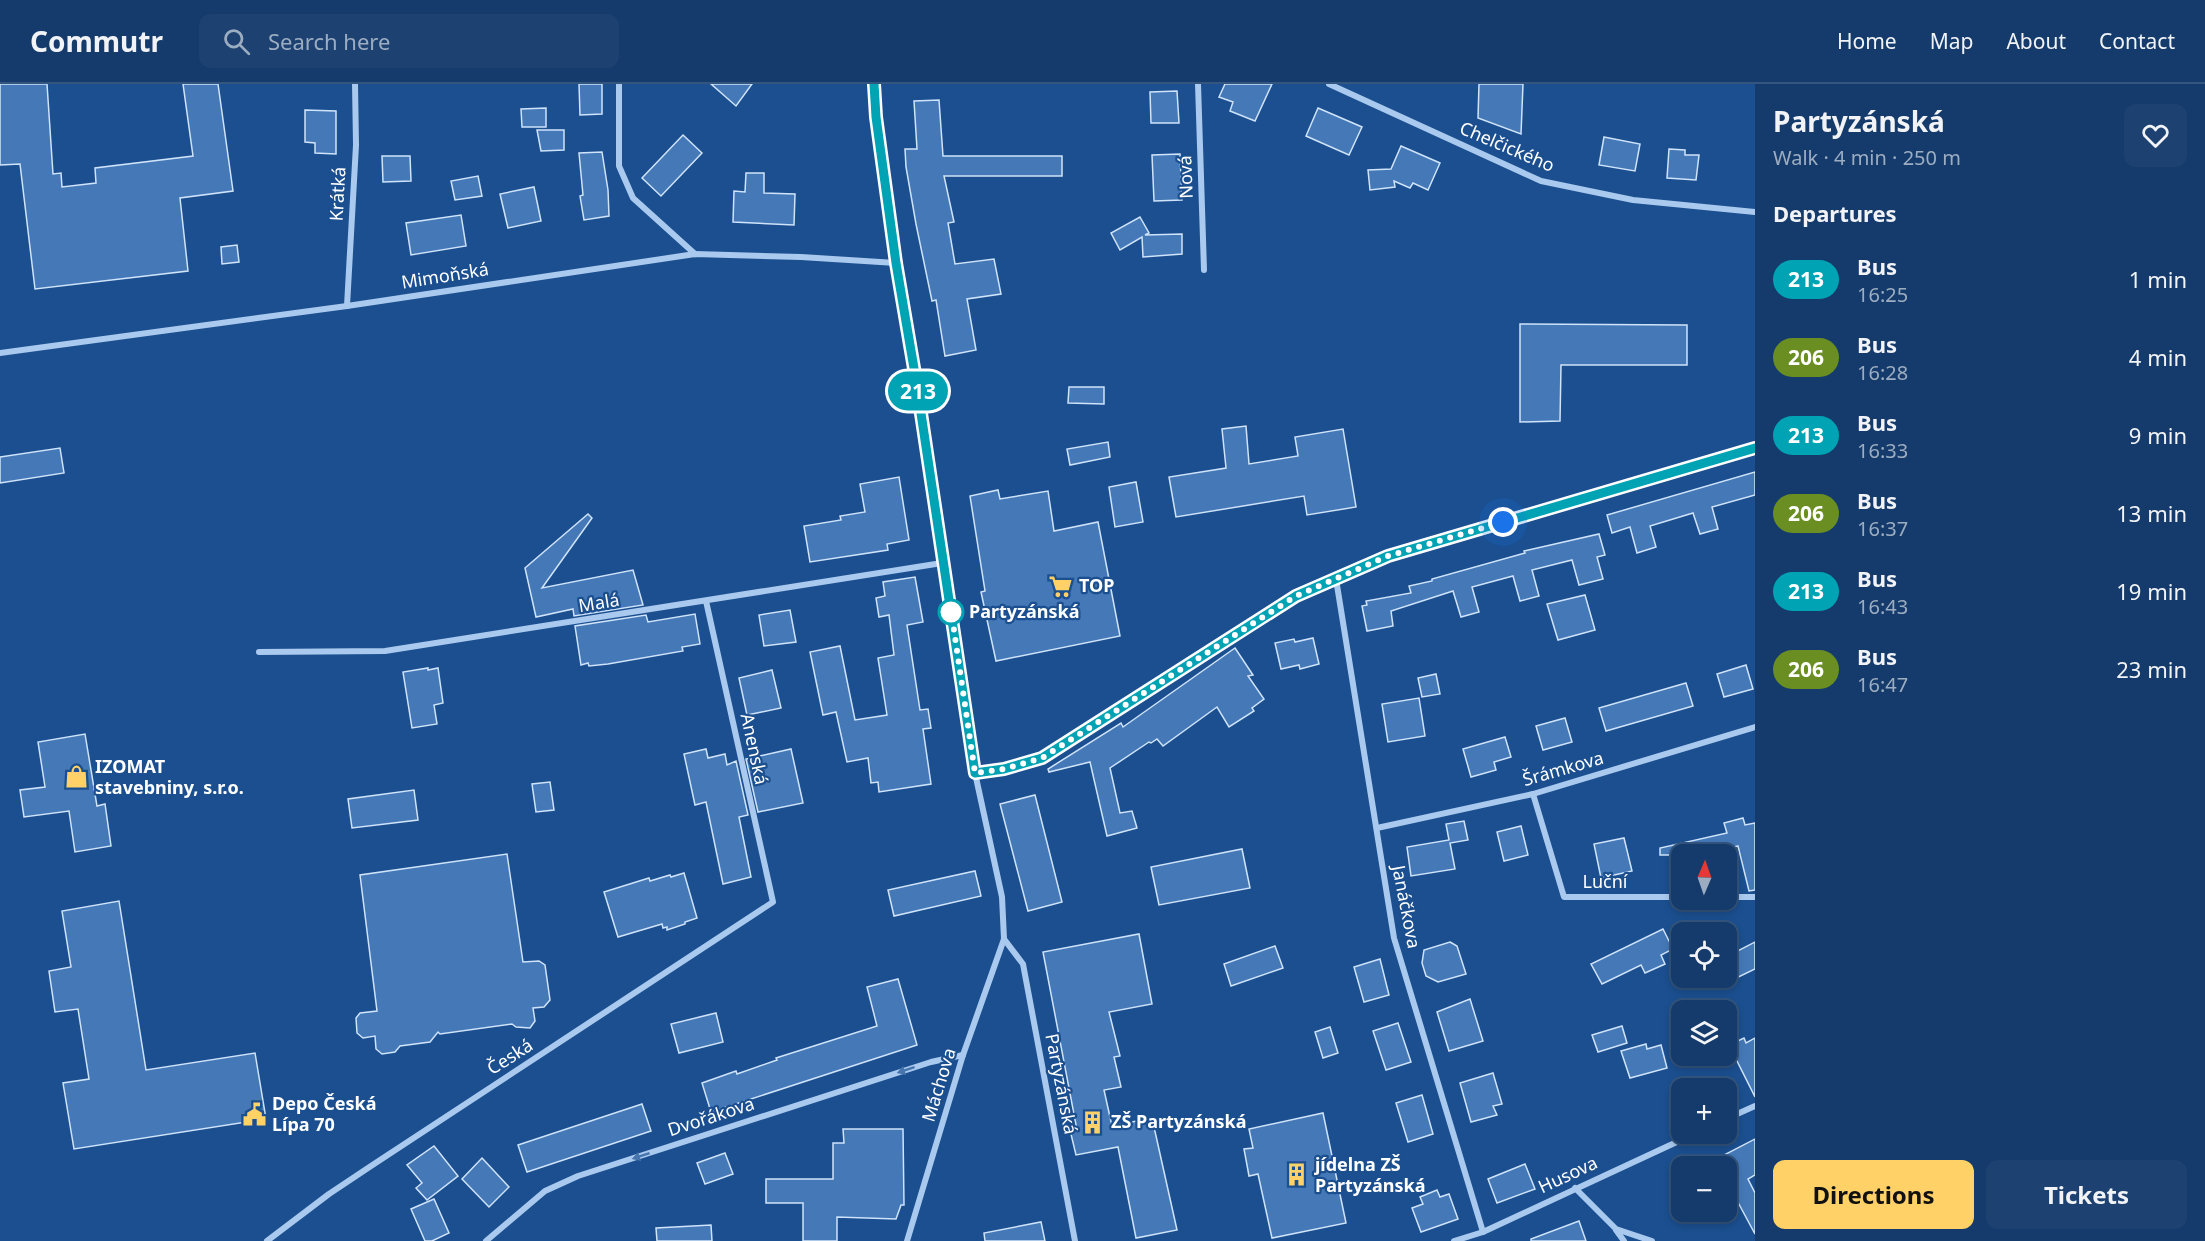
<!DOCTYPE html>
<meta charset="utf-8">
<style>
body{margin:0;font-family:"Noto Sans",sans-serif;background:#1d4271;color:#f1f3f6;height:100vh;display:flex;flex-direction:column;font-size:22px;white-space:nowrap}
*{box-sizing:border-box;margin:0}
p{font-size:20px;color:#9dadc1}
.icon{flex:none;width:33px;height:33px;fill:none;stroke:currentColor;stroke-width:2;stroke-linecap:round;stroke-linejoin:round}
.map{position:relative;flex:1;overflow:hidden}
.drawer{display:flex;flex-direction:column;background:#143b6b;width:450px}
.drawer>*{flex:none}
.badge{padding:0 12px;border-radius:20px;font-size:21px;line-height:39px}
.needle{width:39px;rotate:2deg}
.buttons{position:absolute;left:1671px;top:760px;display:grid;gap:12px}
.buttons a{display:grid;place-items:center;width:66px;height:66px;border-radius:12px;background:#143b6b;box-shadow:0 3px 9px #0003,0 0 0 2px #33557e;font-size:30px}
.you{position:absolute;width:30px;height:30px;margin:-15px;border:4px solid #fff;border-radius:50%;background:#1a73e8;box-shadow:0 0 0 9px #1a73e833}
.map>.badge{position:absolute;translate:-50% -50%;box-shadow:0 0 0 3px #fff}
h2{padding:0 18px;font-size:22px;line-height:54px}
.round{display:grid;place-items:center;flex:none;width:63px;height:63px;border-radius:12px;background:#1d4271}
.head{display:flex;align-items:center;justify-content:space-between;height:102px;padding:0 18px}
h1{font-size:28px;font-weight:700;line-height:45px}
.action{display:flex;gap:12px;margin-top:auto;padding:12px 18px}
.action a{flex:1;height:69px;border-radius:12px;background:#ffd166;color:#111;font-size:24px;font-weight:700;line-height:69px;text-align:center}
.action a+a{background:#1d4271;color:#f1f3f6}
ul{padding:0;list-style:none}
li{display:flex;align-items:center;gap:18px;height:78px;padding:0 18px}
li div{flex:1}
li b{display:block;font-size:22px}
li em{font-style:normal}
li .badge{min-width:66px;font-weight:700;text-align:center}
header{display:flex;align-items:center;gap:36px;box-sizing:border-box;height:84px;padding:0 30px;background:#143b6b;border-bottom:2px solid #33557e}
header strong{font-size:28px}
nav{display:flex;gap:33px;margin-inline-start:auto;font-size:21px}
.search{width:420px;height:54px;background:#1d4271;display:flex;align-items:center;gap:15px;box-sizing:border-box;padding:0 21px;border-radius:12px;color:#9dadc1;font-size:22px}
main{display:flex;flex:1;min-height:0}
.map>svg:first-child{display:block}
.building{fill:#4478b7;stroke:#cfe3fa;stroke-width:1.5}
.lines{fill:none;stroke-linecap:round;stroke-linejoin:round}
.street{stroke:#a9c9ee;stroke-width:6}
.oneway{fill:#4674ac}
.line-casing{stroke:#fff;stroke-width:14}
.line{stroke:#00a3b4;stroke-width:9}
.walk{stroke:#fff;stroke-width:6;stroke-dasharray:0 10.8}
.stop-dot{fill:#fff;stroke:#00a3b4;stroke-width:3}
.labels{text-anchor:middle;stroke-width:4.5;stroke-linejoin:round;paint-order:stroke}
.street-label{font-size:18px;fill:#fff;stroke:#1b4f8f}
.poi-label{font-size:18px;font-weight:bold;fill:#fff;stroke:#1b4f8f;text-anchor:start}
.stop-label{font-size:18px;font-weight:bold;fill:#fff;stroke:#1b4f8f;text-anchor:start}
</style>
<header>
<strong>Commutr</strong>
<div class="search"><svg class="icon" aria-label="search" viewBox="0 0 24 24"><circle cx="10" cy="10" r="6"/><path d="M15 15l6 6"/></svg>Search here</div>
<nav><a>Home</a><a>Map</a><a>About</a><a>Contact</a></nav>
</header>
<main>
<div class="map">
<svg width="1755" height="1157" viewBox="0 0 1755 1157">
<rect width="100%" height="100%" fill="#1b4f8f"/>
<!-- building -->
<g class="building">
<path d="M0,0H47L53,90L61,89L62,103L96,99L95,84L193,72L183,0H218L233,107L180,114L188,187L35,205L20,80L0,81Z"/>
<path d="M579,0H602V30L580,31Z"/>
<path d="M711,0H752L736,22Z"/>
<path d="M1225,0H1272L1255,37L1230,27L1233,18L1219,13Z"/>
<path d="M1479,0H1523L1521,50L1478,34Z"/>
<path d="M1177,7L1179,39H1151L1150,8Z"/>
<path d="M939,16L943,72H1062V92H944L954,138L948,139L955,180L994,175L1001,210L967,215L976,266L945,272L936,216L932,217L916,140L906,83L905,65H917L914,17Z"/>
<path d="M546,24V43H522L521,25Z"/>
<path d="M1318,24L1362,43L1349,71L1306,52Z"/>
<path d="M305,26L336,27V70L315,69V59L305,58Z"/>
<path d="M537,46H564V66L541,67Z"/>
<path d="M683,51L702,69L661,112L642,94Z"/>
<path d="M1604,53L1640,60L1635,87L1599,81Z"/>
<path d="M1401,62L1440,79L1428,106L1413,99L1410,104L1394,97L1395,103L1370,106L1368,86L1391,85Z"/>
<path d="M1669,65L1685,66V71H1699L1696,96L1667,94Z"/>
<path d="M602,68L608,106L609,132L584,136L580,112L583,111L579,69Z"/>
<path d="M1180,70L1182,116L1154,117L1152,71Z"/>
<path d="M382,72H410L411,97L383,98Z"/>
<path d="M746,89H764V109L795,110L794,141L733,138L734,107L745,108Z"/>
<path d="M478,92L482,112L455,116L451,97Z"/>
<path d="M534,103L541,137L508,144L500,110Z"/>
<path d="M461,131L466,162L411,171L406,139Z"/>
<path d="M1140,133L1149,149L1145,151L1182,150V170L1143,173L1142,153L1120,166L1111,149Z"/>
<path d="M237,161L239,178L222,180L221,163Z"/>
<path d="M1520,240L1687,241V281H1561L1560,337L1520,338Z"/>
<path d="M1069,303H1104V320L1068,319Z"/>
<path d="M1246,342L1249,380L1298,372L1295,353L1343,345L1356,423L1307,431L1304,412L1176,433L1169,393L1226,384L1222,345Z"/>
<path d="M1108,358L1110,373L1070,381L1067,365Z"/>
<path d="M60,364L64,389L0,399V373Z"/>
<path d="M1755,388V411L1712,423L1718,445L1700,450L1693,429L1650,442L1656,463L1637,469L1630,443L1612,449L1607,431Z"/>
<path d="M899,393L909,456L887,460L888,466L810,478L804,442L841,436L840,432L865,428L860,400Z"/>
<path d="M1136,398L1143,438L1115,443L1109,403Z"/>
<path d="M998,406L1000,415L1048,407L1054,447L1098,438L1120,552L996,577L981,508L985,507L970,412Z"/>
<path d="M588,430L592,434L542,504L633,486L643,521L574,532L573,525L536,533L525,484Z"/>
<path d="M1599,450L1605,471L1597,473L1603,495L1579,501L1572,476L1532,486L1539,512L1520,517L1513,492L1472,503L1479,528L1461,533L1453,507L1391,527L1393,542L1367,547L1362,522L1367,521L1366,517L1411,509L1409,502L1432,497V495L1525,469L1524,467Z"/>
<path d="M915,493L923,538L907,541L920,626L928,625L931,644L923,645L931,700L879,708L878,698L871,699L868,674L847,678L836,628L823,631L810,568L840,562L855,636L887,631L878,574L894,571L889,531L879,533L876,514L885,512L883,498Z"/>
<path d="M1585,511L1595,546L1558,556L1547,520Z"/>
<path d="M790,526L796,558L764,562L759,531Z"/>
<path d="M695,530L700,560L682,563L683,567L608,580L589,582L588,579L581,581L575,542L646,531L648,538Z"/>
<path d="M1313,554L1319,580L1300,585L1299,581L1281,585L1275,559L1294,555L1295,558Z"/>
<path d="M1235,564L1253,591L1248,592L1264,615L1252,624L1254,627L1229,643L1217,623L1163,662L1157,655L1151,659L1149,658L1110,684L1120,729L1132,727L1137,744L1107,752L1090,678L1049,688L1048,685L1121,639L1123,643Z"/>
<path d="M1746,581L1753,605L1724,613L1717,590Z"/>
<path d="M428,584V586L438,584L443,619L434,621L437,640L412,644L403,588Z"/>
<path d="M772,586L781,624L747,631L739,594Z"/>
<path d="M1436,590L1440,610L1422,613L1418,594Z"/>
<path d="M1686,599L1693,622L1606,647L1599,624Z"/>
<path d="M1419,614L1425,652L1388,658L1382,620Z"/>
<path d="M1565,634L1572,658L1543,666L1536,642Z"/>
<path d="M85,650L97,722L105,720L111,762L75,768L69,727L24,733L20,706L45,703L38,658Z"/>
<path d="M1505,653L1511,673L1494,678L1496,686L1471,693L1463,665Z"/>
<path d="M706,665L708,674L725,670L727,681L736,677L748,731L739,733L751,793L723,800L706,718L695,721L684,670Z"/>
<path d="M791,665L803,719L758,728L746,675Z"/>
<path d="M550,698L554,726L536,728L532,700Z"/>
<path d="M414,706L418,736L352,744L348,715Z"/>
<path d="M1035,711L1062,818L1028,827L1000,720Z"/>
<path d="M1743,734L1745,741L1755,739V806L1749,807L1738,762L1703,771H1660V764L1727,749L1724,739Z"/>
<path d="M1464,737L1468,756L1450,759L1455,785L1411,792L1407,763L1449,756L1446,740Z"/>
<path d="M1521,742L1528,771L1504,777L1497,748Z"/>
<path d="M1624,754L1632,787L1601,794L1594,760Z"/>
<path d="M1242,765L1250,804L1159,821L1151,783Z"/>
<path d="M507,770L523,878L539,877L545,881L550,916L544,923L533,924L535,937L530,944L516,943L512,940L440,950L438,948L430,958L400,962L395,968L382,970L376,965L375,952L363,954L357,949L356,934L360,929L377,927L360,791Z"/>
<path d="M975,787L981,812L894,832L888,806Z"/>
<path d="M684,789L697,834L685,838V840L667,846V843L663,844L662,840L618,853L604,808L649,794L650,797L670,791L671,793Z"/>
<path d="M119,817L146,986L255,969L266,1035L74,1065L63,999L89,995L78,925L55,928L49,887L71,883L62,827Z"/>
<path d="M1663,845L1673,865L1661,871L1665,880L1645,889L1641,881L1602,900L1591,880Z"/>
<path d="M1139,850L1152,920L1109,928L1120,972L1114,973L1121,1003L1104,1006L1112,1042L1152,1034L1177,1146L1136,1154L1118,1063L1076,1071L1070,1046H1077L1043,868Z"/>
<path d="M1450,858L1457,862L1466,890L1438,898L1426,892L1422,879L1424,866Z"/>
<path d="M1755,858V885L1726,899V873Z"/>
<path d="M1275,862L1283,884L1231,902L1224,880Z"/>
<path d="M1380,875L1389,911L1364,918L1354,883Z"/>
<path d="M898,895L917,961L711,1028L702,999L736,987L737,990L777,976L776,974L877,942L867,903Z"/>
<path d="M1470,915L1483,957L1449,967L1437,928Z"/>
<path d="M716,929L723,958L679,969L671,940Z"/>
<path d="M1398,939L1411,978L1386,986L1373,947Z"/>
<path d="M1622,942L1627,959L1598,968L1592,951Z"/>
<path d="M1330,943L1338,969L1323,974L1315,948Z"/>
<path d="M1744,954L1746,959L1755,954V1013L1729,961Z"/>
<path d="M1646,960L1647,965L1661,961L1667,984L1630,994L1621,967Z"/>
<path d="M1493,989L1502,1020L1493,1022L1497,1031L1471,1038L1460,999Z"/>
<path d="M1422,1011L1433,1050L1408,1058L1396,1019Z"/>
<path d="M642,1020L651,1047L527,1088L518,1061Z"/>
<path d="M1323,1029L1346,1139L1272,1154L1258,1090L1249,1092L1244,1065L1253,1064L1249,1045Z"/>
<path d="M843,1045H903L904,1121H901L896,1135L837,1133V1157H803V1119H766V1095H833V1059H844Z"/>
<path d="M1755,1055V1091L1748,1095L1755,1109V1150L1726,1096V1083H1701Z"/>
<path d="M434,1062L458,1092L427,1116L416,1104L422,1099L407,1081Z"/>
<path d="M725,1069L733,1090L705,1100L697,1079Z"/>
<path d="M482,1074L509,1103L489,1123L462,1095Z"/>
<path d="M1525,1080L1535,1105L1497,1119L1488,1095Z"/>
<path d="M1437,1106L1440,1113L1449,1110L1458,1135L1421,1148L1412,1124L1423,1120L1420,1113Z"/>
<path d="M434,1115L449,1149L432,1157H425L411,1125Z"/>
<path d="M1579,1137L1586,1157H1531V1155Z"/>
<path d="M1041,1138L1045,1157H985L984,1149Z"/>
<path d="M711,1141L712,1157H657L656,1144Z"/>
</g>
<g class="lines">
<!-- street -->
<g class="street">
<path d="M619,0V82L633,114L695,170"/>
<path d="M874,0L876,33L896,179L917,295L975,689L1002,813L1004,855L1023,880L1075,1157"/>
<path d="M1198,0L1204,186"/>
<path d="M1329,0L1541,97L1633,116L1755,128"/>
<path d="M347,222L356,61L355,0"/>
<path d="M0,269L347,222L695,170L801,173L896,179"/>
<path d="M1336,495L1394,854L1483,1148"/>
<path d="M259,568L385,567L942,479"/>
<path d="M975,689L1004,685L1042,674L1296,512L1388,472L1755,364"/>
<path d="M1533,710L1564,813H1682"/>
<path d="M1377,744L1533,710L1755,643"/>
<path d="M1726,813H1755"/>
<path d="M1726,1035L1755,1022"/>
<path d="M1575,1104L1616,1145L1652,1157"/>
<path d="M1616,1146L1624,1157"/>
<path d="M267,1157L329,1110L371,1082L773,818L706,517"/>
<path d="M486,1157L545,1107L578,1092L931,978L963,971"/>
<path d="M907,1157L963,971L1004,855"/>
<path d="M1454,1157L1483,1148L1694,1050"/>
</g>
</g>
<!-- one-way arrows -->
<defs><path id="oneway-solid" d="M-6-.8H1V-3.2L6.5 0L1 3.2V.8H-6Z" transform="scale(1.5)"/></defs>
<g class="oneway">
<use href="#oneway-solid" transform="translate(906 986) rotate(162)"/>
<use href="#oneway-solid" transform="translate(641 1072) rotate(162)"/>
</g>
<g class="lines">
<defs>
<path id="line" d="M874,0L876,33L896,179L916,296L975,689L1004,685L1042,674L1296,512L1388,472L1755,364"/>
</defs>
<!-- line casing -->
<use href="#line" class="line-casing"/>
<!-- line -->
<use href="#line" class="line"/>
<!-- walk -->
<path class="walk" d="M951,528V526L975,689L1004,685L1042,674L1296,512L1388,472L1503,438"/>
</g>
<!-- icons -->
<defs>
<symbol id="supermarket-bare" viewBox="-9 -9 18 18"><path d="M-6-5.5h2.5l.6 2H6L4.5 2H-2.5L-4.4-4H-6ZM-1.5 3.2a1.3 1.3 0 1 0 .1 0ZM3 3.2a1.3 1.3 0 1 0 .1 0Z" fill="#ffd166" stroke="#1b4f8f" stroke-width="2.5" paint-order="stroke"/></symbol>
<symbol id="shop-bare" viewBox="-9 -9 18 18"><path d="M-5-2.5h2.3a2.7 3.5 0 0 1 5.4 0H5L5.5 6h-11ZM-1.5-2.5h3a1.5 2.3 0 0 0-3 0Z" fill="#ffd166" stroke="#1b4f8f" stroke-width="2.5" paint-order="stroke"/></symbol>
<symbol id="civic-bare" viewBox="-9 -9 18 18"><path d="M-.6-6.5H3V-4.5H.6V-3L4-1V1h2V6H-6V1h2V-1L-.6-3ZM-1.2 2.5V6h2.4V2.5Z" fill="#ffd166" stroke="#1b4f8f" stroke-width="2.5" paint-order="stroke"/></symbol>
<symbol id="building-bare" viewBox="-9 -9 18 18"><path d="M-4-6H4V6H1V3H-1V6H-4ZM-2.5-4.3h1.7v1.8h-1.7ZM.8-4.3h1.7v1.8H.8ZM-2.5-1h1.7V.8h-1.7ZM.8-1h1.7V.8H.8Z" fill="#ffd166" stroke="#1b4f8f" stroke-width="2.5" paint-order="stroke"/></symbol>
</defs>
<g fill-rule="evenodd">
<use href="#supermarket-bare" x="1044" y="486" width="33" height="33"/>
<use href="#shop-bare" x="60" y="676" width="33" height="33"/>
<use href="#civic-bare" x="238" y="1014" width="33" height="33"/>
<use href="#building-bare" x="1076" y="1022" width="33" height="33"/>
<use href="#building-bare" x="1280" y="1074" width="33" height="33"/>
</g>
<!-- markers -->
<circle class="stop-dot" cx="951" cy="528" r="12"/>
<g class="labels">
<!-- street labels -->
<g class="street-label">
<text transform="translate(1507 63) rotate(23)" y="6">Chelčického</text>
<text transform="translate(1186 93) rotate(-92)" y="6">Nová</text>
<text transform="translate(338 110) rotate(-87)" y="6">Krátká</text>
<text transform="translate(445 192) rotate(-9)" y="6">Mimoňská</text>
<text transform="translate(599 519) rotate(-9)" y="6">Malá</text>
<text transform="translate(754 665) rotate(78)" y="6">Anenská</text>
<text transform="translate(1563 685) rotate(-16)" y="6">Šrámkova</text>
<text x="1605" y="804">Luční</text>
<text transform="translate(1406 823) rotate(79)" y="6">Janáčkova</text>
<text transform="translate(510 973) rotate(-33)" y="6">Česká</text>
<text transform="translate(1061 1000) rotate(79)" y="6">Partyzánská</text>
<text transform="translate(939 1001) rotate(-73)" y="6">Máchova</text>
<text transform="translate(711 1033) rotate(-18)" y="6">Dvořákova</text>
<text transform="translate(1568 1091) rotate(-25)" y="6">Husova</text>
</g>
<!-- poi labels -->
<g class="poi-label">
<text x="1079" y="508">TOP</text>
<text x="95" y="689">IZOMAT<tspan x="95" dy="21">stavebniny, s.r.o.</tspan></text>
<text x="272" y="1026">Depo Česká<tspan x="272" dy="21">Lípa 70</tspan></text>
<text x="1111" y="1044">ZŠ Partyzánská</text>
<text x="1315" y="1087">jídelna ZŠ<tspan x="1315" dy="21">Partyzánská</tspan></text>
</g>
<!-- stop labels -->
<g class="stop-label">
<text x="969" y="534">Partyzánská</text>
</g>
</g>
</svg>
<div class="buttons">
<a><svg class="needle" viewBox="-14 -14 28 28"><path d="M0-13l5 13h-10z" fill="#e53935"/><path d="M0 13l5-13h-10z" fill="#9dadc1"/></svg></a>
<a><svg class="icon" aria-label="locate" viewBox="0 0 24 24"><circle cx="12" cy="12" r="6"/><path d="M12 2v4M12 18v4M2 12h4M18 12h4"/></svg></a>
<a><svg class="icon" aria-label="layers" viewBox="0 0 24 24"><path d="M12 4l9 5-9 5-9-5zM3 14l9 5 9-5"/></svg></a>
<a>+</a>
<a>−</a>
</div>
<div class="you" style="left:1503px;top:438px"></div>
<b class="badge" style="left:918px;top:307px;background:#00a3b4;color:#fff">213</b>
</div>
<section class="drawer">
<div class="head"><div><h1>Partyzánská</h1><p>Walk · 4 min · 250 m</p></div><a class="round"><svg class="icon" aria-label="heart" viewBox="0 0 24 24"><path d="M12 20l-8-8c-3-5 5-10 8-4 3-6 11-1 8 4z"/></svg></a></div>
<h2>Departures</h2>
<ul>
<li><span class="badge" style="background:#00a3b4;color:#fff">213</span><div><b>Bus</b><p>16:25</p></div><em>1 min</em></li>
<li><span class="badge" style="background:#6b8e23;color:#fff">206</span><div><b>Bus</b><p>16:28</p></div><em>4 min</em></li>
<li><span class="badge" style="background:#00a3b4;color:#fff">213</span><div><b>Bus</b><p>16:33</p></div><em>9 min</em></li>
<li><span class="badge" style="background:#6b8e23;color:#fff">206</span><div><b>Bus</b><p>16:37</p></div><em>13 min</em></li>
<li><span class="badge" style="background:#00a3b4;color:#fff">213</span><div><b>Bus</b><p>16:43</p></div><em>19 min</em></li>
<li><span class="badge" style="background:#6b8e23;color:#fff">206</span><div><b>Bus</b><p>16:47</p></div><em>23 min</em></li>
</ul>
<div class="action"><a>Directions</a><a>Tickets</a></div>
</section>
</main>
